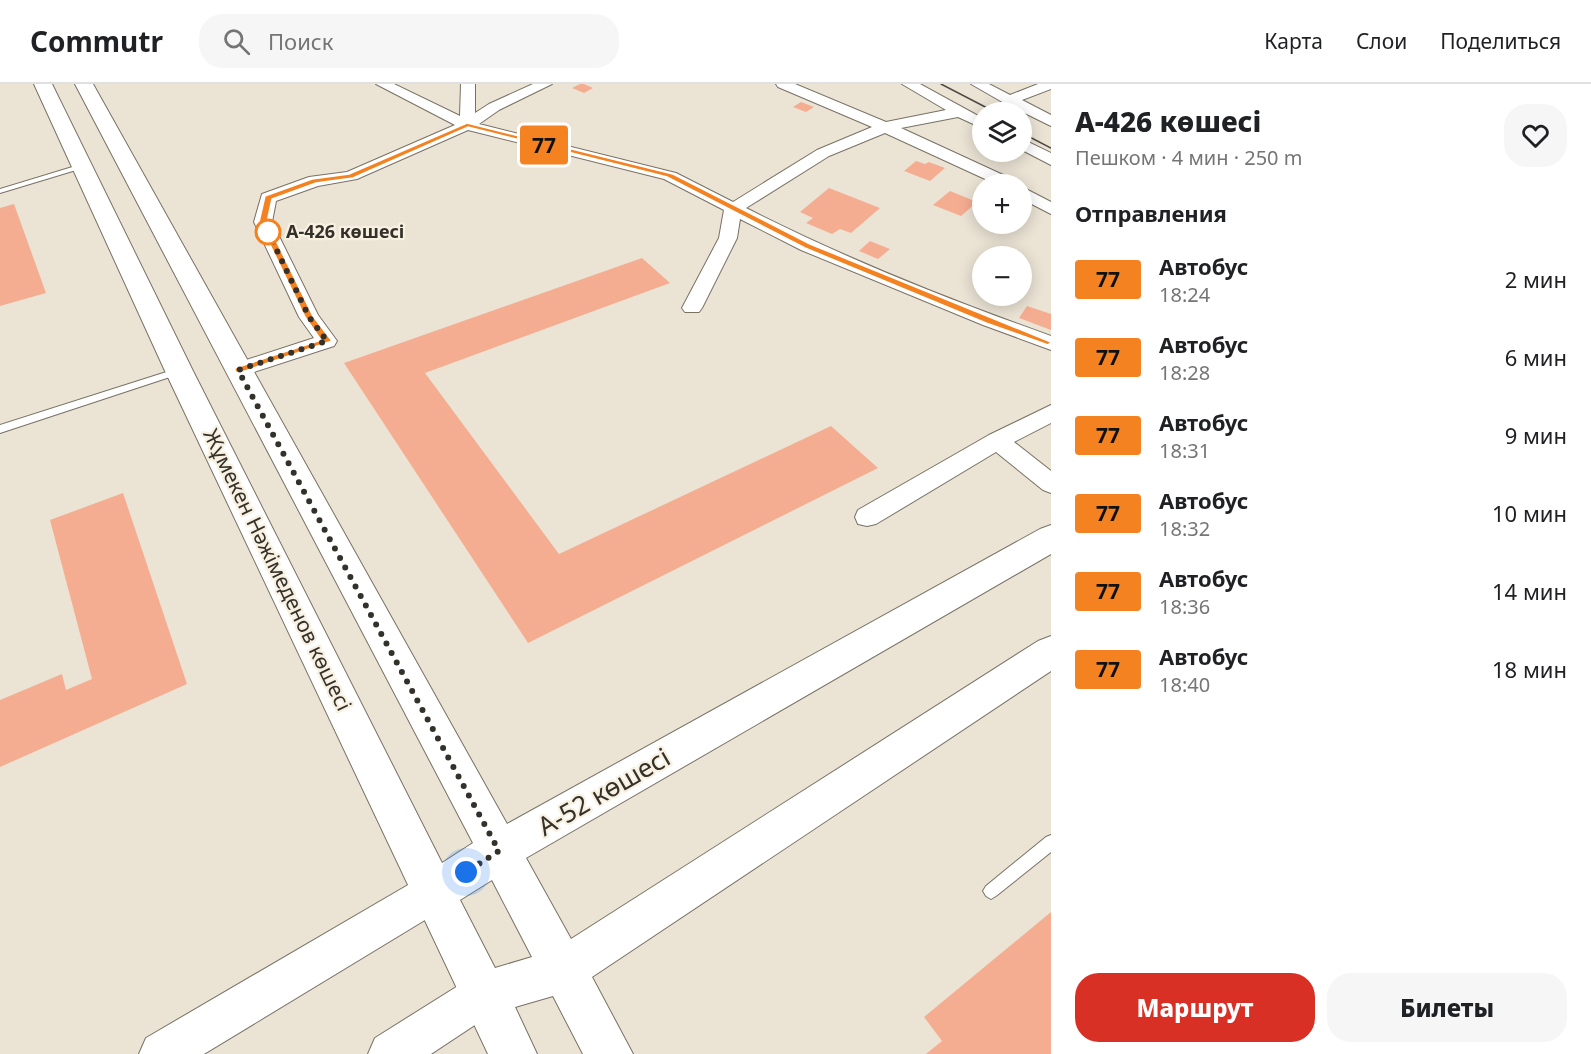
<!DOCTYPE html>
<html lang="ru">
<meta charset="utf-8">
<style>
body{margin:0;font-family:"Noto Sans",sans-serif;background:#f6f6f6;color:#202124;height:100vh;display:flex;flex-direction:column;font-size:22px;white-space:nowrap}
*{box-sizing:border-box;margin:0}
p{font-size:20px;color:#757577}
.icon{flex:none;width:33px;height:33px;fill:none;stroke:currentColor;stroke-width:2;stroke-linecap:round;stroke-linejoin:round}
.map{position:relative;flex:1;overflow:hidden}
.sheet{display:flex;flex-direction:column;background:#fff;width:540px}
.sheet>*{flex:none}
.badge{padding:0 12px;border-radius:4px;font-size:21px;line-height:39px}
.buttons{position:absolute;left:972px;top:18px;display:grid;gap:12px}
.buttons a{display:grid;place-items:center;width:60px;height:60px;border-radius:50%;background:#fff;box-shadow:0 3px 15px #0003;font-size:30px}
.you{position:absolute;width:30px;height:30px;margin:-15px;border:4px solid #fff;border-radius:50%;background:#1a73e8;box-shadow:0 0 0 9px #1a73e833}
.map>.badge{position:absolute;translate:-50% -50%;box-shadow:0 0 0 3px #fff}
h2{padding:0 24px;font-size:22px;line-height:54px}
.round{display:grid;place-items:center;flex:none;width:63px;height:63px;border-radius:24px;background:#f6f6f6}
.summary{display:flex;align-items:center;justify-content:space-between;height:102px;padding:0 24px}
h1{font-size:28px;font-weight:800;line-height:45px}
.action{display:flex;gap:12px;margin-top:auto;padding:12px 24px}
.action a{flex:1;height:69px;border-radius:24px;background:#d93025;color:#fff;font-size:24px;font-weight:800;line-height:69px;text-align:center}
.action a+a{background:#f6f6f6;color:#202124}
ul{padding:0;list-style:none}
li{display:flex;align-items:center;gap:18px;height:78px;padding:0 24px}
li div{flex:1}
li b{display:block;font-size:22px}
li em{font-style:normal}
li .badge{min-width:66px;font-weight:700;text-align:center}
header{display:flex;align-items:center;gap:36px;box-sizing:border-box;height:84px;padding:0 30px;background:#fff;border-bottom:2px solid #e0e0e0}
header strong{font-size:28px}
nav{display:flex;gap:33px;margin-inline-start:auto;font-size:21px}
.search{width:420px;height:54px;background:#f6f6f6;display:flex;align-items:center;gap:15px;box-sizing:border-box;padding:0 21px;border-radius:24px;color:#757577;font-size:22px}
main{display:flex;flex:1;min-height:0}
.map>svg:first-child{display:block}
.building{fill:#f5ad92}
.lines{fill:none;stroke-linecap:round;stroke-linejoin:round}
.service-casing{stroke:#787164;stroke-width:2}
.minor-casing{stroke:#787164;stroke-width:2}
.tertiary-casing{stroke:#787164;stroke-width:2}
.secondary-casing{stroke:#787164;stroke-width:2}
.service{fill:#fff;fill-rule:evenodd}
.minor{fill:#fff;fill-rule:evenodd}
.tertiary{fill:#fff;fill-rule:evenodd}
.secondary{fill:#fff;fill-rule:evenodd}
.tram{stroke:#4d4942;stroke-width:1.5}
.line{fill:#f58220;stroke:#fff;stroke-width:1.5}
.walk{stroke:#34312b;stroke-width:6;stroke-dasharray:0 10.8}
.stop-dot{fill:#fff;stroke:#f58220;stroke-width:3}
.labels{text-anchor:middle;stroke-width:4.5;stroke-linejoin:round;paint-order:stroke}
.far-stop-label{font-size:18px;font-weight:bold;fill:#34312b;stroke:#f8f1e2;text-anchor:start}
.street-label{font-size:21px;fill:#34312b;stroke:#f8f1e2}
.near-street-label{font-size:26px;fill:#34312b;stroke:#f8f1e2}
</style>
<header>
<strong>Commutr</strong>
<div class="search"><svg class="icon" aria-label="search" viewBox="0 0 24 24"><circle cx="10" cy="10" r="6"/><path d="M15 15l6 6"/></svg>Поиск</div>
<nav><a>Карта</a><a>Слои</a><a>Поделиться</a></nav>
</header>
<main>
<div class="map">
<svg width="1051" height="970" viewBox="0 0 1051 970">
<rect width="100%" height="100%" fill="#ebe4d5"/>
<!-- building -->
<g class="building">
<path d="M580,0H584L593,4L584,9L572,4Z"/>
<path d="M801,18L814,23L806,28L793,23Z"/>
<path d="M916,77L925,80L929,78L945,84L930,97L904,87Z"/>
<path d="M829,104L880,124L851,149L840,145L832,150L806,139L813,134L800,128Z"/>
<path d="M950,107L977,118L961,132L933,121Z"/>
<path d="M14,120L46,209L0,222V124Z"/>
<path d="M870,157L890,165L878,175L859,167Z"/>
<path d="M642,174L670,199L425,289L559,470L831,342L878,384L528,559L344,279Z"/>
<path d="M1027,222L1051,230V246L1019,234Z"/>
<path d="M123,409L187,600L0,683V616L62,590L66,606L92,595L50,436Z"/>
<path d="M1051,828V970H926L942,957L924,933Z"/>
</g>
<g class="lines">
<defs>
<g id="service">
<path d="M79,81L86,83L0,109V105Z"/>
<path d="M179,284L182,285V289L0,349V341Z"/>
<path d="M1051,751V768L996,812L991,815L986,812L983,807L986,802L1046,753Z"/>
</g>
<g id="minor">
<path d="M376,0H394L460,32L461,0H475V29L489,20L533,0H552L499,26L479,40L676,89L733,118L817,66L872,43L778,3L776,0H795L886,38L946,26L902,0H920L982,34V44L958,33L901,44L1014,96L1016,100H996L885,49L829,72L746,124C844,174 947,215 1051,252V266L983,241L801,166L740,135L737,154L702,224L699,228H685L682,224L719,154L724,126L664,95L468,46L357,95L318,102L276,117L272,138L318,231L337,257L334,262L245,291L238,293L231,291L228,286L231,281L314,254L299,233L254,138L262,110L309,93L347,88L455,41Z"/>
<path d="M971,0H989L1010,11L1038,0H1051V5L1022,16L1051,31V42L1004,19Z"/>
<path d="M1022,55L1051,69V81L1022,66Z"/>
<path d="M1022,103L1051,118V130L1022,115Z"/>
<path d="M1051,321V339L1014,358L1051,387V409L1043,406L996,368L876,440L867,442L858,440L855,433L858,426L989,351Z"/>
</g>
<g id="tertiary">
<path d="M434,788L448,794L454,808L448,822L204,970H139L146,954L420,794Z"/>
<path d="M484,888L499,895L506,910L499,925L431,970H368L375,954L469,895Z"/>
</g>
<path id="secondary" d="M34,0H52L193,287L442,779L473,759L75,0H93L507,740L1040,445L1051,441V470L526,774L571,855L1038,557L1051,552V587L592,893L633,970H583L553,912L515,923L537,970H488L165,287ZM492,796L532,873L495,884L460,816Z"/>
</defs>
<!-- service casing -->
<use href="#service" class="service-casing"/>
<!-- minor casing -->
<use href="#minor" class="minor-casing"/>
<!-- tertiary casing -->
<use href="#tertiary" class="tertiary-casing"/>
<!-- secondary casing -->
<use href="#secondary" class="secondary-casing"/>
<!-- service -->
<use href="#service" class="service"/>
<!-- minor -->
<use href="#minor" class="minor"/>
<!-- tertiary -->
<use href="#tertiary" class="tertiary"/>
<!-- secondary -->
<use href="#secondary" class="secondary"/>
<!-- tram -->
<g class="tram">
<path d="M941,0L995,28"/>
<path d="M1022,49L1051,64"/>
</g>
</g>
<!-- line -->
<path class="line" d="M467,39L673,90L810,160L1051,258L1048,261L986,239L805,164L667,93L468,43L353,94L316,99L272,115L267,138L313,232L332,257L242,288H235V284L321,256L305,233L259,138L265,112L312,95L349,90Z"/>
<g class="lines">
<!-- walk -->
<path class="walk" d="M268,148L309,233L327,257L238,286L499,767L466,788"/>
</g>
<!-- markers -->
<circle class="stop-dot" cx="268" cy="148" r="12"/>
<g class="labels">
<!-- far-stop labels -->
<g class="far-stop-label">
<text x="286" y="154">А-426 көшесі</text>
</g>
<!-- street labels -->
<g class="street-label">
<text transform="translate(277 486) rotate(64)" y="7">Жұмекен Нәжімеденов көшесі</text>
</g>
<!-- near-street labels -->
<g class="near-street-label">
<text transform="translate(604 708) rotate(-30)" y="9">А-52 көшесі</text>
</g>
</g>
</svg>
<div class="buttons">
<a><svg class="icon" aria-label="layers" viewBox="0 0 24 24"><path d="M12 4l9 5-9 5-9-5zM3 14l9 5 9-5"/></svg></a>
<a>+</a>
<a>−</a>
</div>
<div class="you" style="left:466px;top:788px"></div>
<b class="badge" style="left:544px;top:61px;background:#f58220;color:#111">77</b>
</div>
<section class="sheet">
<div class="summary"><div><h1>А-426 көшесі</h1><p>Пешком · 4 мин · 250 m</p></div><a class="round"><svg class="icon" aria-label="heart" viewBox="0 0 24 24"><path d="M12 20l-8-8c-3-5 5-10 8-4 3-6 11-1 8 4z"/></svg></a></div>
<h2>Отправления</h2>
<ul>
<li><span class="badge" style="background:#f58220;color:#111">77</span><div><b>Автобус</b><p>18:24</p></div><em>2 мин</em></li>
<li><span class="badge" style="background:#f58220;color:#111">77</span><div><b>Автобус</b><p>18:28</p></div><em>6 мин</em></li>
<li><span class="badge" style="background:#f58220;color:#111">77</span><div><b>Автобус</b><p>18:31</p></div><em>9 мин</em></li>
<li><span class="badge" style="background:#f58220;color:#111">77</span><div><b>Автобус</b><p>18:32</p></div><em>10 мин</em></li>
<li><span class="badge" style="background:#f58220;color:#111">77</span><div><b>Автобус</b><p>18:36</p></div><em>14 мин</em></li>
<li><span class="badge" style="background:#f58220;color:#111">77</span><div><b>Автобус</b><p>18:40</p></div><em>18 мин</em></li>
</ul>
<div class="action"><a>Маршрут</a><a>Билеты</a></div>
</section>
</main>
